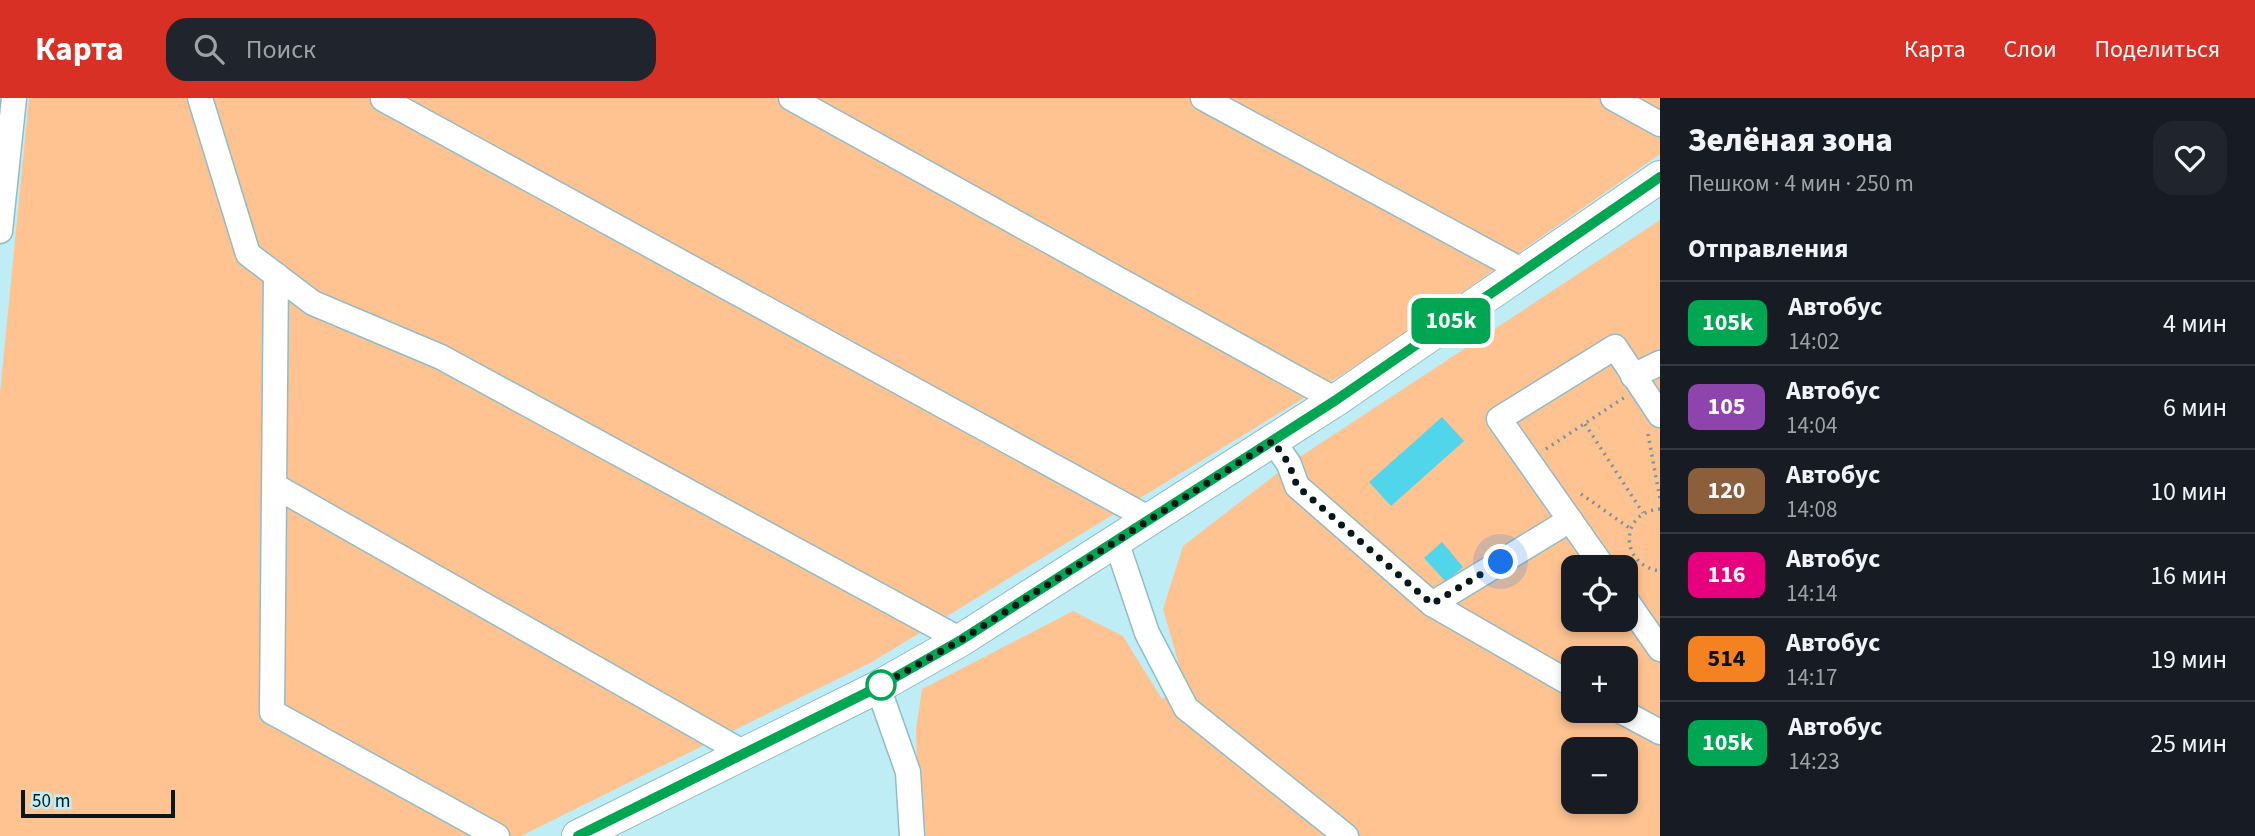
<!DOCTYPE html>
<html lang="ru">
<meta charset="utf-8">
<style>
body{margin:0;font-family:"Source Sans 3",sans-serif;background:#20242c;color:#f1f3f6;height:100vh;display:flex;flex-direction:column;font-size:26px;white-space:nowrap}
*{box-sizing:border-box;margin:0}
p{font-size:23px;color:#9ea1a6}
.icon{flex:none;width:38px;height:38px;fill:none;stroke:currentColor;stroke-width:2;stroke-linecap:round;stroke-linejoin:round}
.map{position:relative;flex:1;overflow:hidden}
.sheet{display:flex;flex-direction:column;background:#171b24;width:595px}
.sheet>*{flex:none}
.badge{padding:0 14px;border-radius:10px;font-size:24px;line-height:46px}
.tools{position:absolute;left:1561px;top:457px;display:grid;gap:14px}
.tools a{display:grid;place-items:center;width:77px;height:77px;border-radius:14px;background:#171b24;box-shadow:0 4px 10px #0003;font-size:35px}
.scale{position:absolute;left:21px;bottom:18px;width:154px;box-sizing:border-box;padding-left:7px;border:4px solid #07181b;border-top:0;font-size:19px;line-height:24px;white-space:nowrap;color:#07181b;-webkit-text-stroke:5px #bfedf6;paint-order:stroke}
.you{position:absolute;width:35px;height:35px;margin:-18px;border:5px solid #fff;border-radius:50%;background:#1a73e8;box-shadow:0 0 0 10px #1a73e833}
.map>.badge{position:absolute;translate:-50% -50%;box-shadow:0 0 0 4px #fff}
h2{padding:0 28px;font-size:26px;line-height:63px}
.round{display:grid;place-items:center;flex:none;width:74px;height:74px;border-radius:21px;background:#20242c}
.head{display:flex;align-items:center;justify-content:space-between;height:119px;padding:0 28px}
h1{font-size:33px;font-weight:800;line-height:52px}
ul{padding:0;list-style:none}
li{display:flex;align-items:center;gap:21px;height:84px;padding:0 28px;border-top:2px solid #363941}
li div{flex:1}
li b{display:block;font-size:26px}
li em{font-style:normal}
li .badge{min-width:77px;font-weight:700;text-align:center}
header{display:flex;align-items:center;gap:42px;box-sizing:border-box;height:98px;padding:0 35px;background:#d93025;color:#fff}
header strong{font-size:33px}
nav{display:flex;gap:38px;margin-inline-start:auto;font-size:24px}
.search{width:490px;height:63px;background:#20242c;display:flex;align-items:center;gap:18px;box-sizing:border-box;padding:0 24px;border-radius:21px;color:#9ea1a6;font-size:26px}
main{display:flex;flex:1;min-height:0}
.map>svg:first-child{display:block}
.green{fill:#ffc392;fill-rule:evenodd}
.building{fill:#50d5eb}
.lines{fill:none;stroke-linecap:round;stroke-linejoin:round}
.minor-casing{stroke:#90bcc5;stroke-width:27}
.major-casing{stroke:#90bcc5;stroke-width:34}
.path{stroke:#74969d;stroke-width:3.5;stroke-dasharray:2 5;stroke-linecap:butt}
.minor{stroke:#fff;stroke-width:24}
.major{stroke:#fff;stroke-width:32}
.line-casing{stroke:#fff;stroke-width:16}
.line{stroke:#00a651;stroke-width:10}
.walk{stroke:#07181b;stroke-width:7;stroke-dasharray:0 12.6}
.stop-dot{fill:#fff;stroke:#00a651;stroke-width:3.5}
</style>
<header>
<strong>Карта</strong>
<div class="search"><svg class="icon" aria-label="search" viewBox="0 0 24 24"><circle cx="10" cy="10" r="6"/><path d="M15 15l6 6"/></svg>Поиск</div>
<nav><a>Карта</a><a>Слои</a><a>Поделиться</a></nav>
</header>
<main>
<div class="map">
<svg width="1660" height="738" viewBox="0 0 1660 738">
<rect width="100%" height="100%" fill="#bfedf6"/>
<!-- green -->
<g class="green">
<path d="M29,0H1660V56L1361,265L872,564L521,738H0V295Z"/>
<path d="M1660,122V738H919L916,631L922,591L1073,513L1123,538L1162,601L1186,591L1163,511L1183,448L1289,366ZM1573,469H1626V522H1573ZM1573,560H1626V612H1573ZM1573,651H1626V704H1573Z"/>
</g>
<!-- building -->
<g class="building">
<path d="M1442,319L1464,343L1391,408L1369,384Z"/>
<path d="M1442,444L1463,469L1446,484L1424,460Z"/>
</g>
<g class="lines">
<defs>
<g id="minor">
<path d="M200,0L248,156L313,205L441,259L961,542"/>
<path d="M791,0L1336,302"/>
<path d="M1203,0L1523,173"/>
<path d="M1613,0L1660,26"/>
<path d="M383,1L1150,421"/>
<path d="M0,133L14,0"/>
<path d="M276,177L272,614L497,738"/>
<path d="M1633,278L1660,265"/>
<path d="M1273,343L1289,366L1297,388L1432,506L1573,587"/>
<path d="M275,388L744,655"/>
<path d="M1116,443L1147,535L1186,610L1346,738"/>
<path d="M1603,469L1499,321L1615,249L1660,317"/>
<path d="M1626,502L1660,551"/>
<path d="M1432,506L1570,422"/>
<path d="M878,589L908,674L912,738"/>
<path d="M1619,612L1660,634"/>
</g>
<path id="major" d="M578,738L878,589L961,542L1336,302L1660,79"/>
</defs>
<!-- minor casing -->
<use href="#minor" class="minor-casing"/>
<!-- major casing -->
<use href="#major" class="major-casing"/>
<!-- path -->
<g class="path">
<path d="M1585,326L1643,415"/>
<path d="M1648,336L1660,401"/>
<path d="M1546,351L1625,299"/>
<path d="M1581,396L1631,431"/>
<path d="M1660,411C1619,414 1619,467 1660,473"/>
</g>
<!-- minor -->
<use href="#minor" class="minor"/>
<!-- major -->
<use href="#major" class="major"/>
</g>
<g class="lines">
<defs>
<path id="line" d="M578,738L878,589L961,542L1336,302L1660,79"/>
</defs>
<!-- line casing -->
<use href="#line" class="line-casing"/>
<!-- line -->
<use href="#line" class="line"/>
<!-- walk -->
<path class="walk" d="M881,587L878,589L961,542L1273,343L1289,366L1297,388L1432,506L1501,464"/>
</g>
<!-- markers -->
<circle class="stop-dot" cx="881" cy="587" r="14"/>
</svg>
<div class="tools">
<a><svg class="icon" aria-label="locate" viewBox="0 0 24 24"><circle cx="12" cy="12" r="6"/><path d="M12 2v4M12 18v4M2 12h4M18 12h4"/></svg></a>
<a>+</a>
<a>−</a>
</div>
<div class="scale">50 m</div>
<div class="you" style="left:1501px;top:464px"></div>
<b class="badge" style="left:1451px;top:223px;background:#00a651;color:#fff">105k</b>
</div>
<section class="sheet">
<div class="head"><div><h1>Зелёная зона</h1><p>Пешком · 4 мин · 250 m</p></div><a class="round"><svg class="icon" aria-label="heart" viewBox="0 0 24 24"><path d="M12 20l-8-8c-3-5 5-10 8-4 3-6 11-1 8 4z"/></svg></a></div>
<h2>Отправления</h2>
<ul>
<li><span class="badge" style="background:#00a651;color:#fff">105k</span><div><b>Автобус</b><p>14:02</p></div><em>4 мин</em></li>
<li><span class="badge" style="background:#8e44ad;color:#fff">105</span><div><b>Автобус</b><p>14:04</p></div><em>6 мин</em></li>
<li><span class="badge" style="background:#8b5e3c;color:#fff">120</span><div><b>Автобус</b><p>14:08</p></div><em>10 мин</em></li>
<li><span class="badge" style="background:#e6007e;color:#fff">116</span><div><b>Автобус</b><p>14:14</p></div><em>16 мин</em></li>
<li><span class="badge" style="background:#f58220;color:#111">514</span><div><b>Автобус</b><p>14:17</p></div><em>19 мин</em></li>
<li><span class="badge" style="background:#00a651;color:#fff">105k</span><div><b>Автобус</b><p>14:23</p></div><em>25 мин</em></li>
</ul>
</section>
</main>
